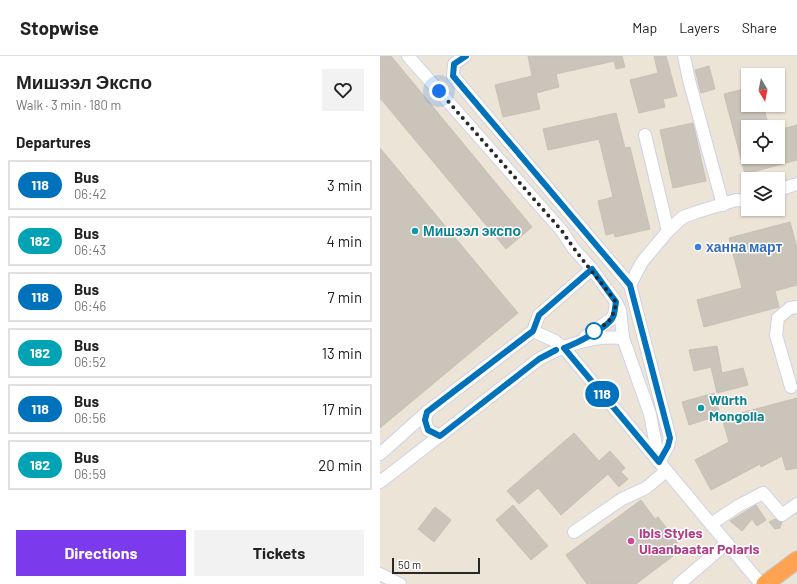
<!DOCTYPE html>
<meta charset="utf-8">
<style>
body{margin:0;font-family:Barlow,sans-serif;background:#f2f2f2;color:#222;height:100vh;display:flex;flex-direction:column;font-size:15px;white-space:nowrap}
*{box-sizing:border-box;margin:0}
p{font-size:13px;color:#767676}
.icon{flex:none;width:22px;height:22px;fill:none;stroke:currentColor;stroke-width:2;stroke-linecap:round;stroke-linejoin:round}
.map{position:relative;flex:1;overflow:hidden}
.drawer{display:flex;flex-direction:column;background:#fff;width:380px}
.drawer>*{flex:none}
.badge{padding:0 8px;border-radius:13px;font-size:14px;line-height:26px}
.needle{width:26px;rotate:170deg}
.controls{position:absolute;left:361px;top:12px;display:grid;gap:8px}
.controls a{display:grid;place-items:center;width:44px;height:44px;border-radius:0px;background:#fff;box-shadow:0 1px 3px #0004;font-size:20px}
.scale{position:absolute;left:12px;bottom:10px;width:88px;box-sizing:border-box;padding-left:4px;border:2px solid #282828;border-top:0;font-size:11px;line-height:14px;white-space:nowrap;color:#282828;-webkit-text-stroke:3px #fff;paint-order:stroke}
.you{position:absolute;width:20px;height:20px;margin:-10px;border:3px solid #fff;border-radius:50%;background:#1a73e8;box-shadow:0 0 0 6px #1a73e833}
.map>.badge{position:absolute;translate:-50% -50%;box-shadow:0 0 0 2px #fff}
h2{padding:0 16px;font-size:15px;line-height:36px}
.round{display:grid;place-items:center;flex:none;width:42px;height:42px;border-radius:0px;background:#f2f2f2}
.head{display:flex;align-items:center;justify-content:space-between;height:68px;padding:0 16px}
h1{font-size:19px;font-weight:700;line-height:30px}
.button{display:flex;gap:8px;margin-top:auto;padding:8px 16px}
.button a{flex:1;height:46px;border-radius:0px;background:#7c3aed;color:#fff;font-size:16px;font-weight:700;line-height:46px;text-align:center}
.button a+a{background:#f2f2f2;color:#222}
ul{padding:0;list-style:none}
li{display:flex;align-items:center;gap:12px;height:50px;margin:0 8px 6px;padding:0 8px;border:2px solid #e0e0e0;border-radius:0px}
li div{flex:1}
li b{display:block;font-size:15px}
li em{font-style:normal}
li .badge{min-width:44px;font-weight:700;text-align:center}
header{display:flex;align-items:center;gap:24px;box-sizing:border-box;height:56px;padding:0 20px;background:#fff;border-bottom:1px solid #e0e0e0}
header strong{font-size:19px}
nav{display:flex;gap:22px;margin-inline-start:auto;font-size:14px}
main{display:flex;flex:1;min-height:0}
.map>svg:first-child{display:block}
.building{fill:#cac4bb;stroke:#c8c1b2}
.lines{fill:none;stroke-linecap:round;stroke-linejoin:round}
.minor-casing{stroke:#ced1e3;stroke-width:14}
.highway-casing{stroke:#c7c7c7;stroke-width:19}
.minor{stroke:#fff;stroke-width:12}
.highway{stroke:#ffa251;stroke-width:17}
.line-casing{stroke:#fff;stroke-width:9}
.line{stroke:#0072bc;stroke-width:6}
.walk{stroke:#282828;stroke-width:4;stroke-dasharray:0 7.2}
.culture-dot{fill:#0f9aa8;stroke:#fff;stroke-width:1.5}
.shop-dot{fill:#3f7fe0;stroke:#fff;stroke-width:1.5}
.stop-dot{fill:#fff;stroke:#0072bc;stroke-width:2}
.hotel-dot{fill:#d1479c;stroke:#fff;stroke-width:1.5}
.labels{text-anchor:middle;stroke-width:3;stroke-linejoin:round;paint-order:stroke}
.culture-label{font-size:14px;font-weight:bold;fill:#0d838f;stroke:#fff;text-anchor:start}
.shop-label{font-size:14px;font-weight:bold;fill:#366cbe;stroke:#fff;text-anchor:start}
.hotel-label{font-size:14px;font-weight:bold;fill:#b23c85;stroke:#fff;text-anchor:start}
</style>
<header>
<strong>Stopwise</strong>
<nav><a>Map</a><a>Layers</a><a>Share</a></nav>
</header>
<main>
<section class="drawer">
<div class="head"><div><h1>Мишээл Экспо</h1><p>Walk · 3 min · 180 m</p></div><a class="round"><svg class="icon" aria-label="heart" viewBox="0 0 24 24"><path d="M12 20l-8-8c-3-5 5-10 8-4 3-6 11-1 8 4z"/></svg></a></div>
<h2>Departures</h2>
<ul>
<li><span class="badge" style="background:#0072bc;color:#fff">118</span><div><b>Bus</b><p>06:42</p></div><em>3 min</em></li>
<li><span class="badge" style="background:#00a3b4;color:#fff">182</span><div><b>Bus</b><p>06:43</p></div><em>4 min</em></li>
<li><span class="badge" style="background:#0072bc;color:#fff">118</span><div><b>Bus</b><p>06:46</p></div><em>7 min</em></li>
<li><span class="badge" style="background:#00a3b4;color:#fff">182</span><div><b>Bus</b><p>06:52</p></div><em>13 min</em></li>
<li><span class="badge" style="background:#0072bc;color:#fff">118</span><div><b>Bus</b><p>06:56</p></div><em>17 min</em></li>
<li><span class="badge" style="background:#00a3b4;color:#fff">182</span><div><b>Bus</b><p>06:59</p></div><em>20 min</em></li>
</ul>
<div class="button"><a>Directions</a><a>Tickets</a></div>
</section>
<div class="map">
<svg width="417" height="528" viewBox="0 0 417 528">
<rect width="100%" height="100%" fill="#ede4d8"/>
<!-- building -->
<g class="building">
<path d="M0,0H11L152,171L126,193L0,42Z"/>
<path d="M148,0H242L245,11L236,13L234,5L176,18L179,31L156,37L160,53L123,61L115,29L152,20Z"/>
<path d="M274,0H286L297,40L283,43L285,51L259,57L250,24L278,17Z"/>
<path d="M329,10L335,33L321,37L315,14Z"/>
<path d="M368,32V49H383L389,71H368V101H398V74L417,69V104L365,118L344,38Z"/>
<path d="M236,57L245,92L250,91L270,173L235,181L234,177L226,179L218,145L233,141L219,83L168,94L163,73Z"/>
<path d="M313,67L326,125L293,132L280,74Z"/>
<path d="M0,92L138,257L0,372Z"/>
<path d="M410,166L417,192V229L395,235L399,251L324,271L317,244L362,232L349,182Z"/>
<path d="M337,290L342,317L363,312L368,329L337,337L331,311L314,315L309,294Z"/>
<path d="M334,337L340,359L309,369L302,346Z"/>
<path d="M417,342V412L406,414L402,400L381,411L380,408L331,434L315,404L349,386L342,362Z"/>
<path d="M194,377L219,405L230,395L245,412L241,416L248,423L239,431L228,418L181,459L158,432L139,448L127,435Z"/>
<path d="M261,444L275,463L278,461L296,484L298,490L297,497L256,528H207L186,499Z"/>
<path d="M133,449L168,490L151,504L116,464Z"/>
<path d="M376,449L386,464L377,470L372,463L362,475L350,465Z"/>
<path d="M55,451L71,464L54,486L38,473Z"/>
<path d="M395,463L402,466L400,472L395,473L389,466Z"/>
</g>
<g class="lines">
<defs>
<g id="minor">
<path d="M28,0L182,175L193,192L212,213L236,246L240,254L243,282L270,358L279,406"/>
<path d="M85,0L74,8L73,20L250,229L290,382L288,390L279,406"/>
<path d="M304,0L309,24L343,149"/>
<path d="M265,79L288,175L303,161L317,156L356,144L368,145"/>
<path d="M398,134L417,128"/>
<path d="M250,229L262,206L288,175"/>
<path d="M153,275L175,285L184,292L381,528"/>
<path d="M205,281L230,264L234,260L236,247"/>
<path d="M411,331L396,279L398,262L410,252L417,251"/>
<path d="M47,356L45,364L48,374L60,380"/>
<path d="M0,398L47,356L153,275L159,259L212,213"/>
<path d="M0,426L159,303C184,289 215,279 243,282"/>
<path d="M331,468L358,450L383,437L402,459L417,448"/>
<path d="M194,476L242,443L266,432L286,415"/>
<path d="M0,518L20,528"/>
<path d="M299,528L347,487"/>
</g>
<path id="highway" d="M385,528L417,504"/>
</defs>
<!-- minor casing -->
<use href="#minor" class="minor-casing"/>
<!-- highway casing -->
<use href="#highway" class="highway-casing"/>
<!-- minor -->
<use href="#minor" class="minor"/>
<!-- highway -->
<use href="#highway" class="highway"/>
</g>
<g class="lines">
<defs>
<path id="line" d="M86,0L74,8L73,20L250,229L290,382L288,390L279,406L184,292C195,288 228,272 233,261C235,257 235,250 236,246L212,213L159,259L153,275L47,356L45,364L48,374L60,380L159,303L176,294"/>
</defs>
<!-- line casing -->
<use href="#line" class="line-casing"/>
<!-- line -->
<use href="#line" class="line"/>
<!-- walk -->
<path class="walk" d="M59,35L182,175C198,200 218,222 236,246C233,266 227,267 210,278L214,275"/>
</g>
<!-- markers -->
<g class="culture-dot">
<circle cx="35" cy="175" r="4"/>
<circle cx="321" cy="352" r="4"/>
</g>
<circle class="shop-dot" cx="318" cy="191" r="4"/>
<circle class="stop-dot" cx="214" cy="275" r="8"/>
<circle class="hotel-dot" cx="251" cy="485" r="4"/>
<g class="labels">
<!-- culture labels -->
<g class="culture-label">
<text x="43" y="180">Мишээл экспо</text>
<text x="329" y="349">Würth<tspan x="329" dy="16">Mongolia</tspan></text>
</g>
<!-- shop labels -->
<g class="shop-label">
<text x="326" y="196">ханна март</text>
</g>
<!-- hotel labels -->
<g class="hotel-label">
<text x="259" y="482">ibis Styles<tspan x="259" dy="16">Ulaanbaatar Polaris</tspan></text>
</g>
</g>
</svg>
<div class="controls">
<a><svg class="needle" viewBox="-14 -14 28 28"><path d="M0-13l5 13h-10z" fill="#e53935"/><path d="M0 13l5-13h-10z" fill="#767676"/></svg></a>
<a><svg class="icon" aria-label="locate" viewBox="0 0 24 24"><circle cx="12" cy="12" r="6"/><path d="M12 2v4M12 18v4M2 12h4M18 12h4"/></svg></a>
<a><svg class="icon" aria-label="layers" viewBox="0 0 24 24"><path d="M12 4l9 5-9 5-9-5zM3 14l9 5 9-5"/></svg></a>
</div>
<div class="scale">50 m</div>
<div class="you" style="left:59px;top:35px"></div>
<b class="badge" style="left:222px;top:338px;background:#0072bc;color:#fff">118</b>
</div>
</main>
